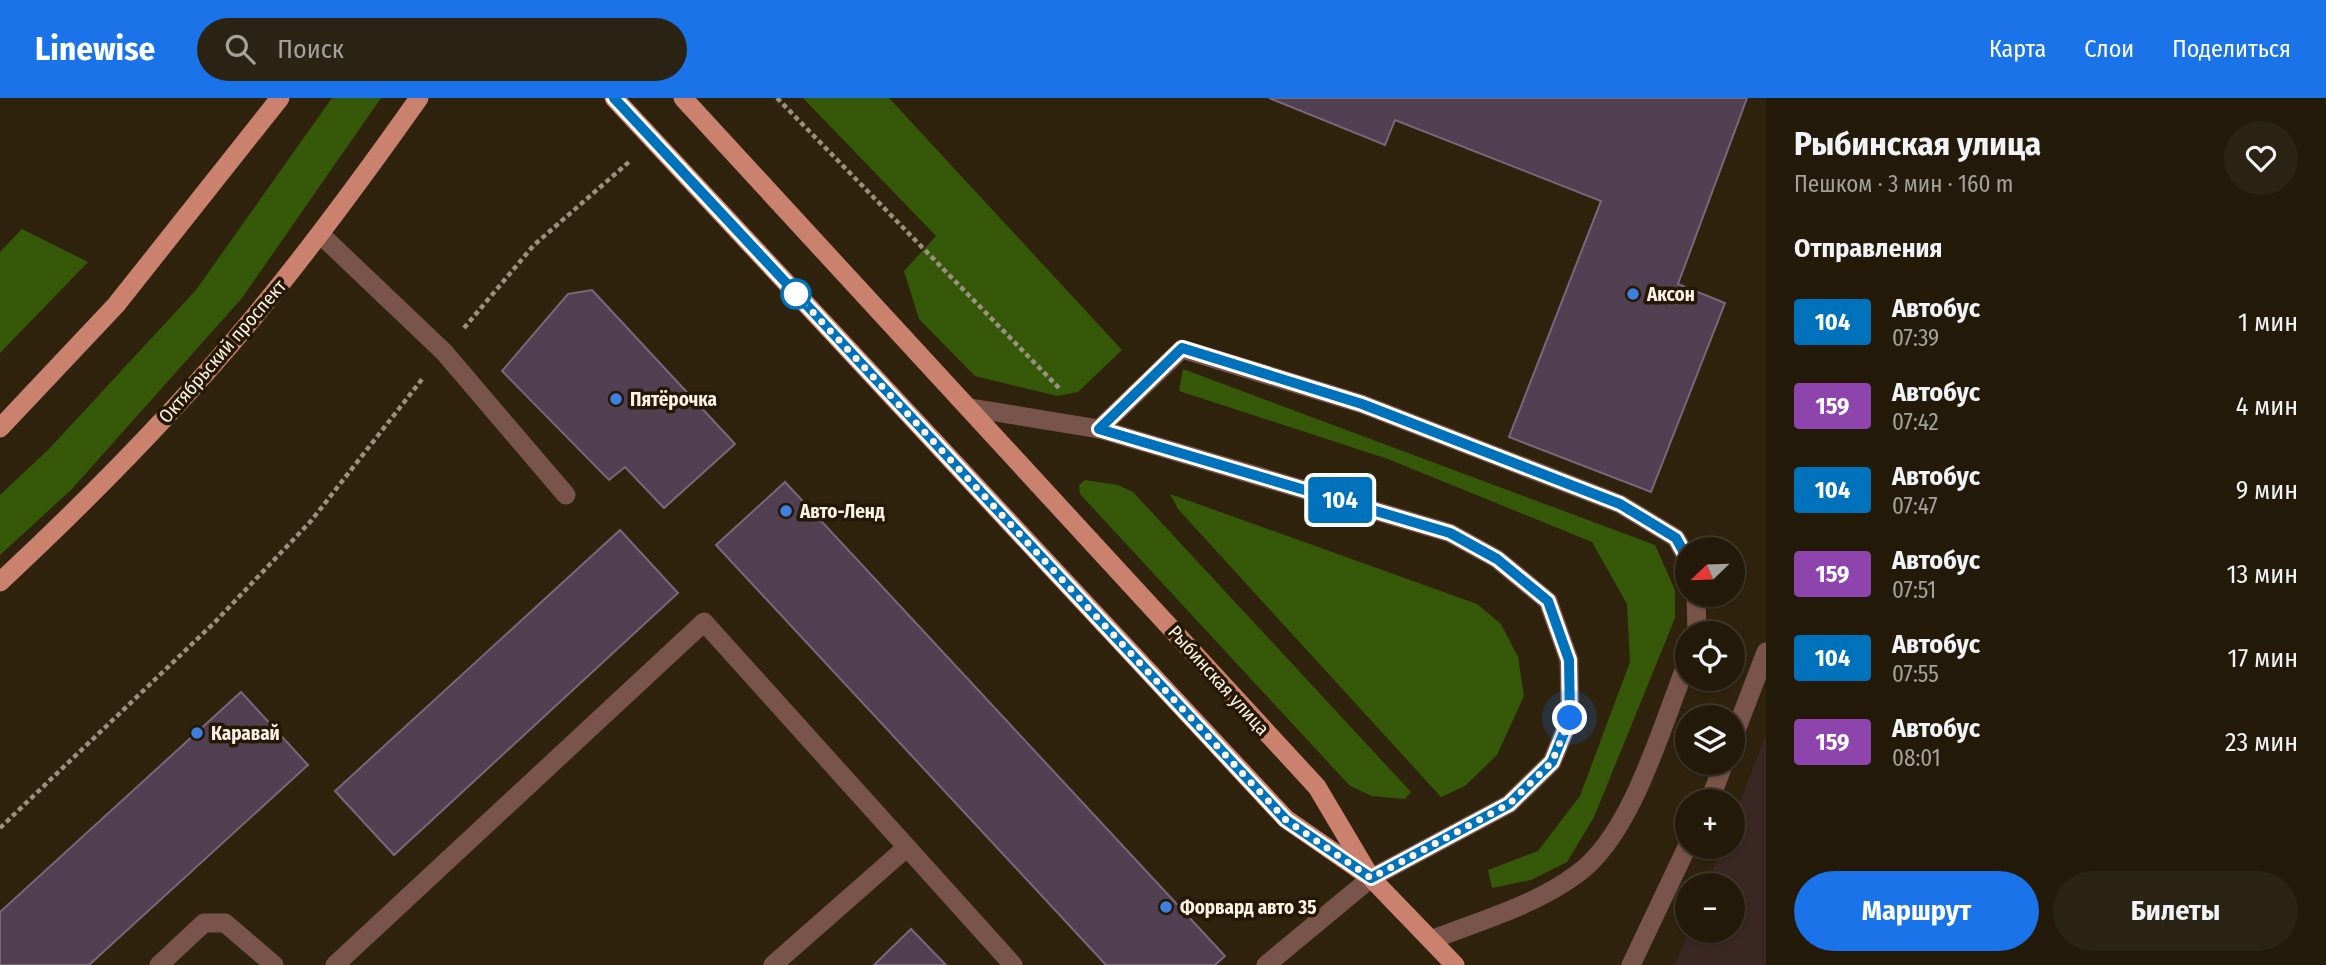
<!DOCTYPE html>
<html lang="ru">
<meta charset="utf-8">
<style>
body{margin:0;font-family:"Fira Sans Condensed",sans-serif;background:#2b2313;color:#f1f3f6;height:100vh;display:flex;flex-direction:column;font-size:26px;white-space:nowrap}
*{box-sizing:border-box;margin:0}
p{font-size:23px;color:#a3a19c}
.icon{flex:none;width:38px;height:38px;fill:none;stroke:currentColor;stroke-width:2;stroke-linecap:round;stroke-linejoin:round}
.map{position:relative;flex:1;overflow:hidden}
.drawer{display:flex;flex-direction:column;background:#231a0a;width:560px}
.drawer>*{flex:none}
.badge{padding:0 14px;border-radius:5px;font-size:24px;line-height:46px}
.needle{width:46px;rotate:247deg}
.buttons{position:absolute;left:1675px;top:439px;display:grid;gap:14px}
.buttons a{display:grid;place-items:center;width:70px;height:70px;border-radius:50%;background:#231a0a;box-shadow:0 2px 5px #0004,0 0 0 2px #40382b;font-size:35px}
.you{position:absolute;width:35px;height:35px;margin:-18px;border:5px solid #fff;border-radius:50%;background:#1a73e8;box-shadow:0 0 0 10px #1a73e833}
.map>.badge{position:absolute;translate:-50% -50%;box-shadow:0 0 0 4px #fff}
h2{padding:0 28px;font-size:26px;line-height:63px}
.round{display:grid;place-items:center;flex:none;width:74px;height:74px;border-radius:37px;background:#2b2313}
.summary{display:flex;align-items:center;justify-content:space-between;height:119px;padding:0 28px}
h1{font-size:33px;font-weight:700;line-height:52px}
.cta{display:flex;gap:14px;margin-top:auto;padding:14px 28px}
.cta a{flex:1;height:80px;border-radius:42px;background:#1a73e8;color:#fff;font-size:28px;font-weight:700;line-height:80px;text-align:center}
.cta a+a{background:#2b2313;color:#f1f3f6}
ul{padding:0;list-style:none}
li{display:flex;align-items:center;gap:21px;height:84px;padding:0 28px}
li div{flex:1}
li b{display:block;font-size:26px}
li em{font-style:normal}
li .badge{min-width:77px;font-weight:700;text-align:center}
header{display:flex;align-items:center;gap:42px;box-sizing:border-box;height:98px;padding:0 35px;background:#1a73e8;color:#fff}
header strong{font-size:33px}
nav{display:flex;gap:38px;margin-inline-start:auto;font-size:24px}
.search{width:490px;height:63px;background:#2b2313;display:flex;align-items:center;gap:18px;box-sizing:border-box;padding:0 24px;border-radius:38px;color:#a3a19c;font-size:26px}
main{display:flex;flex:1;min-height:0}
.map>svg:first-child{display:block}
.industrial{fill:#3a2723}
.grass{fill:#355909}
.building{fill:#514052;stroke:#7a677b;stroke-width:2}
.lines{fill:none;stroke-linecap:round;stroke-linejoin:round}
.path{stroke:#9b9180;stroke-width:4.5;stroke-dasharray:5 3.5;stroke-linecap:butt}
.service{stroke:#78544a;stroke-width:19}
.primary{stroke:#ca816e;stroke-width:19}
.line-casing{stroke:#fff;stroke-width:16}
.line{stroke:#0072bc;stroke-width:10}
.walk{stroke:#fcf3e6;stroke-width:7;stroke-dasharray:0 12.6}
.stop-dot{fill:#fff;stroke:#0072bc;stroke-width:3.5}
.shop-dot{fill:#3f7fe0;stroke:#251905;stroke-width:2.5}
.labels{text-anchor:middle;stroke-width:7;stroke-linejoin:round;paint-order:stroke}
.poi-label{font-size:19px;font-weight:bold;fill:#fcf3e6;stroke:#251905;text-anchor:start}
.street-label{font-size:19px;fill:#fcf3e6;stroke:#251905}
</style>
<header>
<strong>Linewise</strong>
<div class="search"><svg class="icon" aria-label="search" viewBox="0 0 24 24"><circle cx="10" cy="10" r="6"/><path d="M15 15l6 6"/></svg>Поиск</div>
<nav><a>Карта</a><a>Слои</a><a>Поделиться</a></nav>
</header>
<main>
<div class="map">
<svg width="1766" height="867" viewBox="0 0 1766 867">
<rect width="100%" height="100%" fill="#2f230e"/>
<!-- industrial -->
<path class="industrial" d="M1766,637V867H1675L1689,833H1732V788L1707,787L1722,749H1732L1733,722Z"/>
<!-- grass -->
<g class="grass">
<path d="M332,0H381L242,200L71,392L0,457V397L49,351L196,192Z"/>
<path d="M803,0H889L1122,252L1078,294L1057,298L975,278L919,221L904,173L936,138Z"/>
<path d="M22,131L88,164L0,255V154Z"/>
<path d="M1183,271L1655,447L1675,492V520L1594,719L1567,764L1531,782L1492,790L1488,772L1538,753L1580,698L1630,564L1627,506L1592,444L1388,361L1179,293Z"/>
<path d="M1085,382L1118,387L1133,394L1411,694L1405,701L1372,698L1350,688L1080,396L1079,387Z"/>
<path d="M1170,396L1477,506L1501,526L1518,559L1524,598L1497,657L1465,688L1441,699L1178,411Z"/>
</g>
<!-- building -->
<g class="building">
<path d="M1269,0H1747L1678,186L1725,205L1651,394L1509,339L1601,103L1395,22L1385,47Z"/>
<path d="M592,192L735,346L664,410L625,369L609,382L502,273L568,196Z"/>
<path d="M785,384L1225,858L1215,867H1106L716,447Z"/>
<path d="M620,432L678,495L394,757L335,693Z"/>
<path d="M241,594L308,667L89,867H0V814Z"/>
<path d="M911,831L946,867H874Z"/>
</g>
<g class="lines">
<!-- path -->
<g class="path">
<path d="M777,0L1059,290"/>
<path d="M464,230L534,147L630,63"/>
<path d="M0,730L215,524L311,423L423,280"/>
</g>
<!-- service -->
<g class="service">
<path d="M320,136L444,254L566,397"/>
<path d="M971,310L1099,331L1450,435L1497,461L1548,503L1569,562L1570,620L1552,664L1509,706L1371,780L1266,867"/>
<path d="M1099,331L1182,251L1362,306L1620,406L1676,440L1687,460"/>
<path d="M1696,497L1697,536"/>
<path d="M1732,643L1766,554"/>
<path d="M1709,704L1724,665"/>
<path d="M1431,842C1479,823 1534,808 1577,776C1632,737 1662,627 1687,565"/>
<path d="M159,867L204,825H225L274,867"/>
<path d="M335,867L704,524L1013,867"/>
<path d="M773,867L906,750"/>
<path d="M1631,867L1687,749"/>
</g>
<!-- primary -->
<g class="primary">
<path d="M614,0L1286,721L1364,775"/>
<path d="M683,0L1317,689L1371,780L1455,867"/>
<path d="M0,330L116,207L280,0"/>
<path d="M0,484C89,401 175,314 253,220C312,149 366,75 419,0"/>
</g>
</g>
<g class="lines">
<defs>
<path id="line" d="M614,0L1286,722L1371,780L1509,706L1552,664L1570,620L1569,562L1548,503L1497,461L1450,435L1099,331L1182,250L1362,306L1620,406L1676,440L1687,460"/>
</defs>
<!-- line casing -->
<use href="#line" class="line-casing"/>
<!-- line -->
<use href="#line" class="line"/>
<!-- walk -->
<path class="walk" d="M796,196L1286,722L1371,780L1509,706L1552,664L1570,620"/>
</g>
<!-- markers -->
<circle class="stop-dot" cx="796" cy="196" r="14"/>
<g class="shop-dot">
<circle cx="1633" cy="196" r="7"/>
<circle cx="616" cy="301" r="7"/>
<circle cx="786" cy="413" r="7"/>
<circle cx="197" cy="635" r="7"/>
<circle cx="1166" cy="809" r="7"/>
</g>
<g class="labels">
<!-- poi labels -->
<g class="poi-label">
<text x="1647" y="203">Аксон</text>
<text x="630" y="308">Пятёрочка</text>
<text x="800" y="420">Авто-Ленд</text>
<text x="211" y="642">Каравай</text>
<text x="1180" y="816">Форвард авто 35</text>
</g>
<!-- street labels -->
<g class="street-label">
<text transform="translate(222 253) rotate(-49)" y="7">Октябрьский проспект</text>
<text transform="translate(1219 582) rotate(48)" y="7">Рыбинская улица</text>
</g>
</g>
</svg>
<div class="buttons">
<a><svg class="needle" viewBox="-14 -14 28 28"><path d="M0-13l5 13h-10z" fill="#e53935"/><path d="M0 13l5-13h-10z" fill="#a3a19c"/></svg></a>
<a><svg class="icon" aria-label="locate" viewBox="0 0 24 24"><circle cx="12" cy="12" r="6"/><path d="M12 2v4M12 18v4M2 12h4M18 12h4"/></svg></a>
<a><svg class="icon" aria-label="layers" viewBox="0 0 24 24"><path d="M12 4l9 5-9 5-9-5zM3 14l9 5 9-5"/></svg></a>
<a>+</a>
<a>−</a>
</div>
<div class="you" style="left:1570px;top:620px"></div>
<b class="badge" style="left:1340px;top:402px;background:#0072bc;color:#fff">104</b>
</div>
<section class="drawer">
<div class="summary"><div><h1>Рыбинская улица</h1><p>Пешком · 3 мин · 160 m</p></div><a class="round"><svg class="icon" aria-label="heart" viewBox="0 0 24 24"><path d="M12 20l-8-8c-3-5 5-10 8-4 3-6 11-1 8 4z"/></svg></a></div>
<h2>Отправления</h2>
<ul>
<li><span class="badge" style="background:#0072bc;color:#fff">104</span><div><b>Автобус</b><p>07:39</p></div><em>1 мин</em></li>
<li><span class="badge" style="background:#8e44ad;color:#fff">159</span><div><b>Автобус</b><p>07:42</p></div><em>4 мин</em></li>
<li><span class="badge" style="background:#0072bc;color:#fff">104</span><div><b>Автобус</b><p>07:47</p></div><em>9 мин</em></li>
<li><span class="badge" style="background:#8e44ad;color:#fff">159</span><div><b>Автобус</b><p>07:51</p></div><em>13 мин</em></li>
<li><span class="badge" style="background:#0072bc;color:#fff">104</span><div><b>Автобус</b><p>07:55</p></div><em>17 мин</em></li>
<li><span class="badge" style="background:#8e44ad;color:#fff">159</span><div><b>Автобус</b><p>08:01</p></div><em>23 мин</em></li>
</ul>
<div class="cta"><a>Маршрут</a><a>Билеты</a></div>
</section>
</main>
